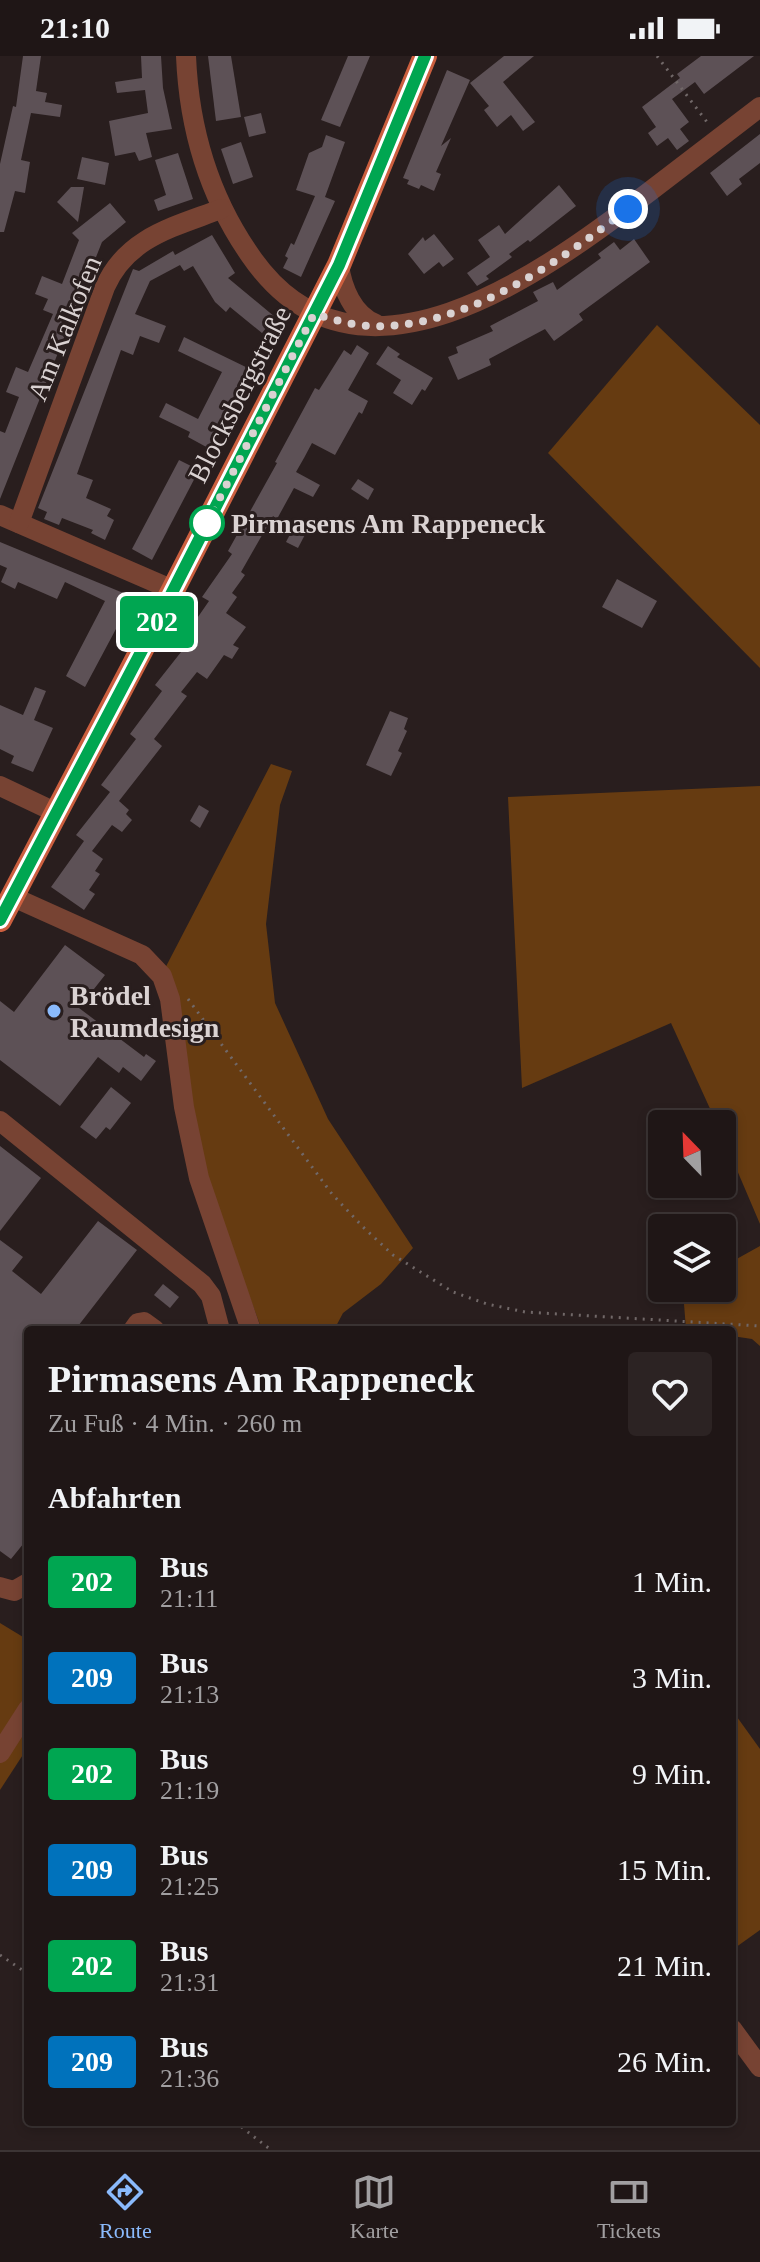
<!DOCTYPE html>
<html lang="de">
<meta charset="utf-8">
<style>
body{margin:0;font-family:Georgia,serif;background:#2c2323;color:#f1f3f6;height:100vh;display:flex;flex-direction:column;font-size:30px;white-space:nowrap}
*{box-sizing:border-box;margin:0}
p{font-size:26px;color:#a19fa1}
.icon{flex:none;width:44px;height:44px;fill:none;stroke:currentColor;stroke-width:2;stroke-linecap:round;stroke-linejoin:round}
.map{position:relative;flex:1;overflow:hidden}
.sheet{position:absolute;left:24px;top:1270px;width:712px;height:800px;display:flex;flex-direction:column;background:#1f1616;border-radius:8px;box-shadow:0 4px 12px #0003,0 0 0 2px #3c3535}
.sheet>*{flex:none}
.badge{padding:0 16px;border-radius:6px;font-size:28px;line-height:52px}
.needle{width:52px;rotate:337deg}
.buttons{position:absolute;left:648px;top:1054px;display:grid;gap:16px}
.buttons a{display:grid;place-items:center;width:88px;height:88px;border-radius:8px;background:#1f1616;box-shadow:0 4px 12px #0003,0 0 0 2px #3c3535;font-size:40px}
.you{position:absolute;width:40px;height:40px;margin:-20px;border:6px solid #fff;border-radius:50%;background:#1a73e8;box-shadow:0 0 0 12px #1a73e833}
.map>.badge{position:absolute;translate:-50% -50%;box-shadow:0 0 0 4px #fff}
h2{padding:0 24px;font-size:30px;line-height:72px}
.round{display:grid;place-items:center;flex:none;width:84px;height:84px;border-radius:8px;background:#2c2323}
.head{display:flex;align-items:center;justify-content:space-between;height:136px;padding:0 24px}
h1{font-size:38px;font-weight:600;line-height:60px}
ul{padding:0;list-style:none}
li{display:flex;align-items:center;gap:24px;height:96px;padding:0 24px}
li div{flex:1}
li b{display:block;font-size:30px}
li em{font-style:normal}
li .badge{min-width:88px;font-weight:700;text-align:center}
.status{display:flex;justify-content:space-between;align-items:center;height:56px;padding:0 40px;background:#1f1616;direction:ltr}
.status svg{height:22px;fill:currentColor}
.dock{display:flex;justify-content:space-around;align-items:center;height:112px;border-top:2px solid #3c3535;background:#1f1616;font-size:22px;color:#a19fa1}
.dock a{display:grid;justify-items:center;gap:4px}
.dock .current{color:#8abafc}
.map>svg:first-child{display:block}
.green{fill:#663b11}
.building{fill:#5d5156}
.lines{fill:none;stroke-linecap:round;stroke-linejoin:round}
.path{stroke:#716868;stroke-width:3;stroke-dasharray:2 6;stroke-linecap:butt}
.minor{stroke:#774333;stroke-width:20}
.major{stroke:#cb5f3f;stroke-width:24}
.line-casing{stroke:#fff;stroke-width:18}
.line{stroke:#00a651;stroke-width:12}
.walk{stroke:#dad2d2;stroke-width:8;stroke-dasharray:0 14.4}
.stop-dot{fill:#fff;stroke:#00a651;stroke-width:4}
.poi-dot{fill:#8abafc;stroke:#291e1e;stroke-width:3}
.labels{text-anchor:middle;stroke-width:6;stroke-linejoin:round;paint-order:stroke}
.street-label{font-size:28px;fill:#dad2d2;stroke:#291e1e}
.stop-label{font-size:28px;font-weight:bold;fill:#dad2d2;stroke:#291e1e;text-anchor:start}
.poi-label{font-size:28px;font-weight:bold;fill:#dad2d2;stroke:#291e1e;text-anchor:start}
</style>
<div class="status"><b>21:10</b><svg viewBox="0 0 49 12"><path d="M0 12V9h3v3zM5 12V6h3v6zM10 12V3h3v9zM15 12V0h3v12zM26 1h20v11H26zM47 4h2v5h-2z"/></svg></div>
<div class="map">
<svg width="760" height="2094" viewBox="0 0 760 2094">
<rect width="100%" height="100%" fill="#291e1e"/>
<!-- green -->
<g class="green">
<path d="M657,269L760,369V612L548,397Z"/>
<path d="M271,708L292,715L280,749L266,868L275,947L328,1063L413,1192L381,1228L343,1257L334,1274H262L219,1160L192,1068L159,924Z"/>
<path d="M760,730V1168L722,1079V1068H717L671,967L522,1032L508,741Z"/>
<path d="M760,1190V1290L752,1283L732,1280V1274L686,1273L684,1248L702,1232H722V1215L733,1205Z"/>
<path d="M0,1567L28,1584V1691L0,1734Z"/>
<path d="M732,1654L760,1693V1874L732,1894Z"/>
</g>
<!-- building -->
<g class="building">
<path d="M23,0H41L36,35L47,37L45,46L62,49L60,61L31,57L21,104L30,106L25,137L15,135L4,176H0V108L13,50L16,51Z"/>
<path d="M141,0H161L163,32L172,73L146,77L152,101L139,105L135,96L115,100L109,65L148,57L145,34L117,37L115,26L142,22Z"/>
<path d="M208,0H231L241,61L216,65Z"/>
<path d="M348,0H370L340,71L321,64Z"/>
<path d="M504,0H534L503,26L535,66L523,75L511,59L497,71L484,54L489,50L470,27Z"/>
<path d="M701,0H754L704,38L695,26L672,43L689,66L680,73L689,85L677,94L668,82L657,90L648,77L656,71L642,51L680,22L677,18Z"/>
<path d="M447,14L470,24L441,90L451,82L436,116L441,118L434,135L421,129L419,133L407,128L409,124L403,122Z"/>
<path d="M261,57L266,77L249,81L244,61Z"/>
<path d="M760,78V107L739,123L742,128L727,140L710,117Z"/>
<path d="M326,79L345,86L325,141L335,145L301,221L283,212L288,202L285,200L291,187L294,189L315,140L296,134L309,97L322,91Z"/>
<path d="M241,86L253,121L233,128L221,93Z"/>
<path d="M178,97L193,143L158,155L154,144L166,139L155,104Z"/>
<path d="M82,101L109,107L105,129L77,123Z"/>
<path d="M559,129L576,150L530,186L528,184L509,198L512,201L486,220L489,223L477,230L467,217L490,201L478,184L499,169L505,178Z"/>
<path d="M71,131H84L78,166L57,146Z"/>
<path d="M110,147L126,166L102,186L0,443V375L5,377L19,341L6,336L16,311L28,316L53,258L43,254L48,243L35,238L42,220L62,228L79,184L72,177Z"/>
<path d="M434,178L454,203L443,211L439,206L424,218L408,198L423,181L425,185Z"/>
<path d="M212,179L235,217L228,222L275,261L262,277L230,251L226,256L215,246L193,210L184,215L180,209L150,225L135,258L166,270L159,287L140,280L133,299L121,294L77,418L93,424L86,442L111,453L107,460L114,464L105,484L91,477L93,474L62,462L59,469L44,463L47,456L38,452L133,213L139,215L173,195L175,199Z"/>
<path d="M634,183L650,206L579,258L583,264L554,285L545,273L489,303L491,309L458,324L448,301L458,297L456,291L493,275L490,270L538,245L533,236L553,226L557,234L601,202L598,198L614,186L620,194Z"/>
<path d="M184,281L252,314L210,393L188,381L190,376L159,361L166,347L198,363L222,316L178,295Z"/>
<path d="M357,289L369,297L348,334L368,345L362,358L359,356L335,399L312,387L304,402L296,416L320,429L313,441L294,432L277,463L273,460L241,516L245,519L232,537L237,541L226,557L246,571L233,589L239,592L232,603L224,599L207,623L197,616L181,636L187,640L154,683L162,690L119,745L129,754L126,758L132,764L122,776L112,769L92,795L103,803L95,815L100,818L89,834L95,838L84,854L51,831L84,785L76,779L110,736L101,729L136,683L130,678L162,635L155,629L185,591L180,587L209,545L202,541L232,498L228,495L277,407L275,406L315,332L319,334L344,294L351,299Z"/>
<path d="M388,290L400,298L397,301L433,322L425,335L422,333L412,349L393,337L401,324L376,308Z"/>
<path d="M179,404L199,414L152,504L132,493Z"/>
<path d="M358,423L374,433L368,444L351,433Z"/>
<path d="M297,465L309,471L298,492L286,486Z"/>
<path d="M0,486L133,541L85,631L66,620L105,545L65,526L57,543L18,526L15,533L1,526L7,512L0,509Z"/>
<path d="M617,523L657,545L642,572L602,551Z"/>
<path d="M35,631L46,635L34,664L53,672L33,716L11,707L14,700L0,693V649L23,659Z"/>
<path d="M390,655L408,662L404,673L407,675L398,695L402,697L391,720L366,709Z"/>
<path d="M199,749L209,755L200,772L190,765Z"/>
<path d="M65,889L105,919L79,952L144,1001L146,998L156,1005L141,1025L123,1011L119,1017L98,1001L60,1050L0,1004V945L14,956Z"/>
<path d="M111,1031L131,1047L110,1074L106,1071L96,1083L80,1071Z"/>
<path d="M0,1090L41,1122L0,1175Z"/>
<path d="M98,1165L137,1194L75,1274H28V1482L11,1503L0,1495V1184L23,1201L12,1215L41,1238Z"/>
<path d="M163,1228L179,1241L170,1252L154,1239Z"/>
</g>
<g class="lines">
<!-- path -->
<g class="path">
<path d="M657,0L710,70"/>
<path d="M188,943L332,1138L363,1171L393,1199L453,1236L487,1248L525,1256L760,1270"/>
<path d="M0,1899L28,1918"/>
<path d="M235,2066L271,2094"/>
</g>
<!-- minor -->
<g class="minor">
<path d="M186,0C189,72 209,140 250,199C356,355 543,217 649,136C686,108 723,79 760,51"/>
<path d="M339,209C342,232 353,259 376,268"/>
<path d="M0,459L173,534"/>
<path d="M19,467L105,231C127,181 174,171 221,153"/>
<path d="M0,730L57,757"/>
<path d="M13,841L142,899L162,920L170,943L184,1051L199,1122L251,1274"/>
<path d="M0,1065L202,1228L211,1240L220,1274"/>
<path d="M133,1274L138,1267L144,1266L155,1274"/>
<path d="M0,1531L14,1535L28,1527"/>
<path d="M0,1697L28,1653"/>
<path d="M732,1973L760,2011"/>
</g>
<!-- major -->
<path class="major" d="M0,864L173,534L339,209L425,0"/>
</g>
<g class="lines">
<defs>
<path id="line" d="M0,864L159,562L339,209L425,0"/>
</defs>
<!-- line casing -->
<use href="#line" class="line-casing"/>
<!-- line -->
<use href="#line" class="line"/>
<!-- walk -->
<path class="walk" d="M207,467L314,258C332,263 350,269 368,270C462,275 557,207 628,153"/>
</g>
<!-- markers -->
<circle class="stop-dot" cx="207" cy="467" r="16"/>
<circle class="poi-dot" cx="54" cy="955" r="8"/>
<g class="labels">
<!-- street labels -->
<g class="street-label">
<text transform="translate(64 272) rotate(-68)" y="10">Am Kalkofen</text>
<text transform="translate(239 338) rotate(-63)" y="10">Blocksbergstraße</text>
</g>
<!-- stop labels -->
<g class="stop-label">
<text x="231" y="477">Pirmasens Am Rappeneck</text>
</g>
<!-- poi labels -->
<g class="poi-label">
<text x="70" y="949">Brödel<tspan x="70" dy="32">Raumdesign</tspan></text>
</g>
</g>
</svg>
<div class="buttons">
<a><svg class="needle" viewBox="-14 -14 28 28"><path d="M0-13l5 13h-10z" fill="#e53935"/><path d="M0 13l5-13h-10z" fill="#a19fa1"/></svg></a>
<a><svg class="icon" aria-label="layers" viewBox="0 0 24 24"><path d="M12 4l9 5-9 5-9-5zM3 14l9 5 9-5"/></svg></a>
</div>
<div class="you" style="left:628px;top:153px"></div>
<b class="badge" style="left:157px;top:566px;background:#00a651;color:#fff">202</b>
<section class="sheet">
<div class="head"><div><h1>Pirmasens Am Rappeneck</h1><p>Zu Fuß · 4 Min. · 260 m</p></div><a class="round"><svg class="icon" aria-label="heart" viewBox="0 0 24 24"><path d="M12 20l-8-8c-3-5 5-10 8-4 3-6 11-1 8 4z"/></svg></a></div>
<h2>Abfahrten</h2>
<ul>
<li><span class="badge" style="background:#00a651;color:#fff">202</span><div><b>Bus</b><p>21:11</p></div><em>1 Min.</em></li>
<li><span class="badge" style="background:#0072bc;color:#fff">209</span><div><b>Bus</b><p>21:13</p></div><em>3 Min.</em></li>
<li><span class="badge" style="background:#00a651;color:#fff">202</span><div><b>Bus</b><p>21:19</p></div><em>9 Min.</em></li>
<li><span class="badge" style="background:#0072bc;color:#fff">209</span><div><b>Bus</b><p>21:25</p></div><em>15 Min.</em></li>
<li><span class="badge" style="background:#00a651;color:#fff">202</span><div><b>Bus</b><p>21:31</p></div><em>21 Min.</em></li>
<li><span class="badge" style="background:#0072bc;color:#fff">209</span><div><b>Bus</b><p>21:36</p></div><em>26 Min.</em></li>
</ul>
</section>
</div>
<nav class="dock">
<a class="current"><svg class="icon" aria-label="directions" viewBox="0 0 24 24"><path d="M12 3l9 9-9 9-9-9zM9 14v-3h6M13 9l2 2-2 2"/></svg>Route</a>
<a><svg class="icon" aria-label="map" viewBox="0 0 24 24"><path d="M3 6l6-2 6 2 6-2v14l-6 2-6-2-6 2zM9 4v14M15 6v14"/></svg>Karte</a>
<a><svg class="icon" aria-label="tickets" viewBox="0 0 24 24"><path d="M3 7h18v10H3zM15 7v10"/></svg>Tickets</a>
</nav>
